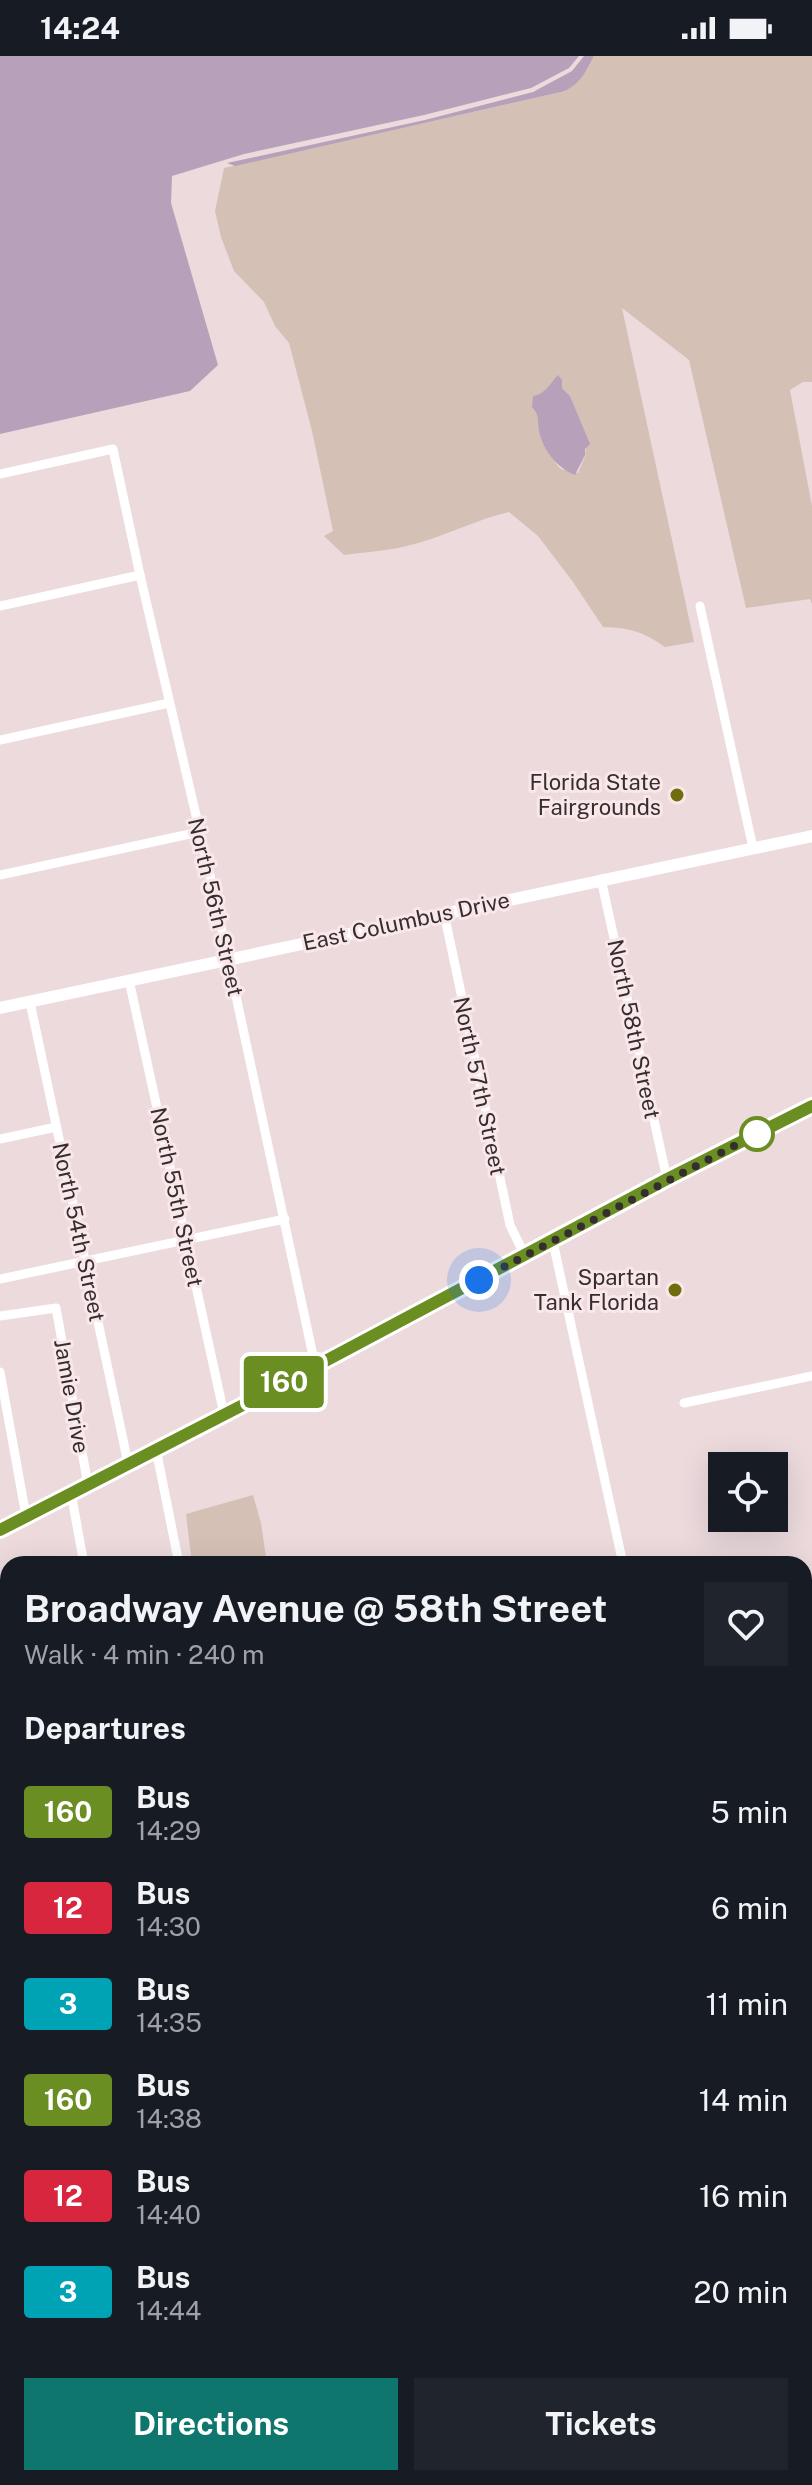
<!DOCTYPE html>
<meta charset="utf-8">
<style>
body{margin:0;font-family:"Public Sans",sans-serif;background:#20242c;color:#f1f3f6;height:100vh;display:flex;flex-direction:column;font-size:30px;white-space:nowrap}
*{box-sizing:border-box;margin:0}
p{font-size:26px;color:#9ea1a6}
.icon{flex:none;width:44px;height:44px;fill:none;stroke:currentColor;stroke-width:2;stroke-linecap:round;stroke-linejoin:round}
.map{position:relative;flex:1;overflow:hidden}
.drawer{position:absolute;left:0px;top:1500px;width:812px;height:930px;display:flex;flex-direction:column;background:#171b24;border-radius:24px 24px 0 0;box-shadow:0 8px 32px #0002}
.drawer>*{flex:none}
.badge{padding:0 16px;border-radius:6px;font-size:28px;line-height:52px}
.buttons{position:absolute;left:708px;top:1396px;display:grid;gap:16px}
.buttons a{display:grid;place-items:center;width:80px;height:80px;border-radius:0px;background:#171b24;box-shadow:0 8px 32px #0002;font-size:40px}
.you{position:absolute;width:40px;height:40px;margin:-20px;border:6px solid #fff;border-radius:50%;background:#1a73e8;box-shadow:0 0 0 12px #1a73e833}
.map>.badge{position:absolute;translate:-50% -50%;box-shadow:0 0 0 4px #fff}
h2{padding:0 24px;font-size:30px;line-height:72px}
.round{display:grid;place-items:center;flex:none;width:84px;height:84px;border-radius:0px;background:#20242c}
.headline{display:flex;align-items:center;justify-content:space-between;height:136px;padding:0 24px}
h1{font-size:38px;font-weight:700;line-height:60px}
.primary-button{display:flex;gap:16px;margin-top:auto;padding:16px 24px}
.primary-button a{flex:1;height:92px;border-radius:0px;background:#0f766e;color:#fff;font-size:32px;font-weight:700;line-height:92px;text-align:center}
.primary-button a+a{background:#20242c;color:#f1f3f6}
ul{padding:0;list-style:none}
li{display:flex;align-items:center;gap:24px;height:96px;padding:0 24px}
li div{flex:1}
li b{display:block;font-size:30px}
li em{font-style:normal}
li .badge{min-width:88px;font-weight:700;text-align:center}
.status{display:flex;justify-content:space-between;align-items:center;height:56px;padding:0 40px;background:#171b24;direction:ltr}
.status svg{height:22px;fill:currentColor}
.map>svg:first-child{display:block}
.green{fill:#d5c0b6;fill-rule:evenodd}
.water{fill:#b7a0b9}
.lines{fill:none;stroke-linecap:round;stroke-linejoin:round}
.street{stroke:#fff;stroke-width:9}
.secondary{stroke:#fff;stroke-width:12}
.rail{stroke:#5c5254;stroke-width:3;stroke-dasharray:10 10;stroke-linecap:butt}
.line-casing{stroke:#fff;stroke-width:18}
.line{stroke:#6b8e23;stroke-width:12}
.walk{stroke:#352e2f;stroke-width:8;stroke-dasharray:0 14.4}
.poi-dot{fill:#6e6e0f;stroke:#f9e7ea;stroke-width:3}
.stop-dot{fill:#fff;stroke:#6b8e23;stroke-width:4}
.labels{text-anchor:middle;stroke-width:6;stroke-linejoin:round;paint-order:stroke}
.poi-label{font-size:22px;fill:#352e2f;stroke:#f9e7ea;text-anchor:end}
.street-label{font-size:22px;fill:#352e2f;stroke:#f9e7ea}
</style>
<div class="status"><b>14:24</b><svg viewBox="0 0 49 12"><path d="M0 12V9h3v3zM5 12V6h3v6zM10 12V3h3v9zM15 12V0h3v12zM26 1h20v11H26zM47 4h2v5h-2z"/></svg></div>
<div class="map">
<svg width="812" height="2429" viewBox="0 0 812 2429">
<rect width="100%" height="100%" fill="#ecdadd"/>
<!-- green -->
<g class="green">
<path d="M594,0H812V326H803L790,334L812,450V548L810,543L746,552L689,304L622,252L694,586L665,591C642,575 630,572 603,571L573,526L538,480L509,456C474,464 442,482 407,490C387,495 365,496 344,499L324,480L333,475L312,375L289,287L275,270L264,246L234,215L221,181L215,155L224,112L561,36L587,14ZM557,320L562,332L570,340L587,382L585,400L578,417L561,413L557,409C544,387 538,364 533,340C545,338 551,329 557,320Z"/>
<path d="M253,1439L261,1467L267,1508H192L186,1458Z"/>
</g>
<!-- water -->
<g class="water">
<path d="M0,0H579L569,12L531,32L424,59L244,98L172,120L171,147L218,309L190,335L0,378Z"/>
<path d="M584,0H594C586,16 578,31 561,36L235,110L227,107L425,64L533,36L572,15Z"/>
<path d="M558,319L562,324V332L570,340L590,388L585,393V399L575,419C557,412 543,394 539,375C537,365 540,359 532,351L533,340C546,338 550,327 558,319Z"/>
</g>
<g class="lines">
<!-- street -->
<g class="street">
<path d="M0,418L113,393L140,519L212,828L315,1309"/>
<path d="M0,550L140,519"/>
<path d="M700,550L753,792"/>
<path d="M0,684L169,647"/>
<path d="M0,819L199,776"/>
<path d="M601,823L667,1123"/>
<path d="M444,857L510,1169L525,1200"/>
<path d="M129,924L224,1358"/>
<path d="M30,946L128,1407"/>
<path d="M0,1083L56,1071"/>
<path d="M553,1186L623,1508"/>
<path d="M0,1223L285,1163"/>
<path d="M0,1260L56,1252L88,1429"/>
<path d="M0,1316L26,1460"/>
<path d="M684,1347L812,1320"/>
<path d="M156,1393L179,1508"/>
<path d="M71,1437L84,1508"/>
</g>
<!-- secondary -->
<g class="secondary">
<path d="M0,952L812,780"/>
<path d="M0,1474L241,1350L667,1123L812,1050"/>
</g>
<!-- rail -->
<g class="rail">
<path d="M804,1849L812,1847"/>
<path d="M0,1984L8,1981"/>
<path d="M0,2020L8,2019"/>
<path d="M804,2396L812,2394"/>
<path d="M646,2429L680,2422"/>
</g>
</g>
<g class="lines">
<defs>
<path id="line" d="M0,1474L241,1350L667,1123L812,1050"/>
</defs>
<!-- line casing -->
<use href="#line" class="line-casing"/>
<!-- line -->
<use href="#line" class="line"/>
<!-- walk -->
<path class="walk" d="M479,1224L757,1078"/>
</g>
<!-- markers -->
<g class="poi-dot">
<circle cx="677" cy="739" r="8"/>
<circle cx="675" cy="1234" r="8"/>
</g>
<circle class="stop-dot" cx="757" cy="1078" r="16"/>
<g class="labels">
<!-- poi labels -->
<g class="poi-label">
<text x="661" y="734">Florida State<tspan x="661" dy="25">Fairgrounds</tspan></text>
<text x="659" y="1229">Spartan<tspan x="659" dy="25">Tank Florida</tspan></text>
</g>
<!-- street labels -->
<g class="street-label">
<text transform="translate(216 851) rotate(77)" y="8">North 56th Street</text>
<text transform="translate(406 865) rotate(-12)" y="8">East Columbus Drive</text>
<text transform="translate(634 973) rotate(78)" y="8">North 58th Street</text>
<text transform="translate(480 1030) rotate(78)" y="8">North 57th Street</text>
<text transform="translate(177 1141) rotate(78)" y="8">North 55th Street</text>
<text transform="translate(79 1176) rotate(78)" y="8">North 54th Street</text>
<text transform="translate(72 1340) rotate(80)" y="8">Jamie Drive</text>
</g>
</g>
</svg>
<div class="buttons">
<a><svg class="icon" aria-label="locate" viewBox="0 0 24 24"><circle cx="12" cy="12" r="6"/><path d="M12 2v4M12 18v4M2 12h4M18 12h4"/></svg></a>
</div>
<div class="you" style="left:479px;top:1224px"></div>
<b class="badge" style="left:284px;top:1326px;background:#6b8e23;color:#fff">160</b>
<section class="drawer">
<div class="headline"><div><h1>Broadway Avenue @ 58th Street</h1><p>Walk · 4 min · 240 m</p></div><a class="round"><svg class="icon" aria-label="heart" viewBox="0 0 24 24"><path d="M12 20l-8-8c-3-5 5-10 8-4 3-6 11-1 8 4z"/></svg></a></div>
<h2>Departures</h2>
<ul>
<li><span class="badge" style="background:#6b8e23;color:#fff">160</span><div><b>Bus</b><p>14:29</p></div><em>5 min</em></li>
<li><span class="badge" style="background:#d7263d;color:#fff">12</span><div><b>Bus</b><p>14:30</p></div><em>6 min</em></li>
<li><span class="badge" style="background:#00a3b4;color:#fff">3</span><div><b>Bus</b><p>14:35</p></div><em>11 min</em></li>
<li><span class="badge" style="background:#6b8e23;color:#fff">160</span><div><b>Bus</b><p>14:38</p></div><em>14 min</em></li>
<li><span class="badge" style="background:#d7263d;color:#fff">12</span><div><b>Bus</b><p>14:40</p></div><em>16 min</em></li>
<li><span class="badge" style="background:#00a3b4;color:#fff">3</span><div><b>Bus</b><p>14:44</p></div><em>20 min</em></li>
</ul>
<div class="primary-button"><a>Directions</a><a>Tickets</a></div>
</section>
</div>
